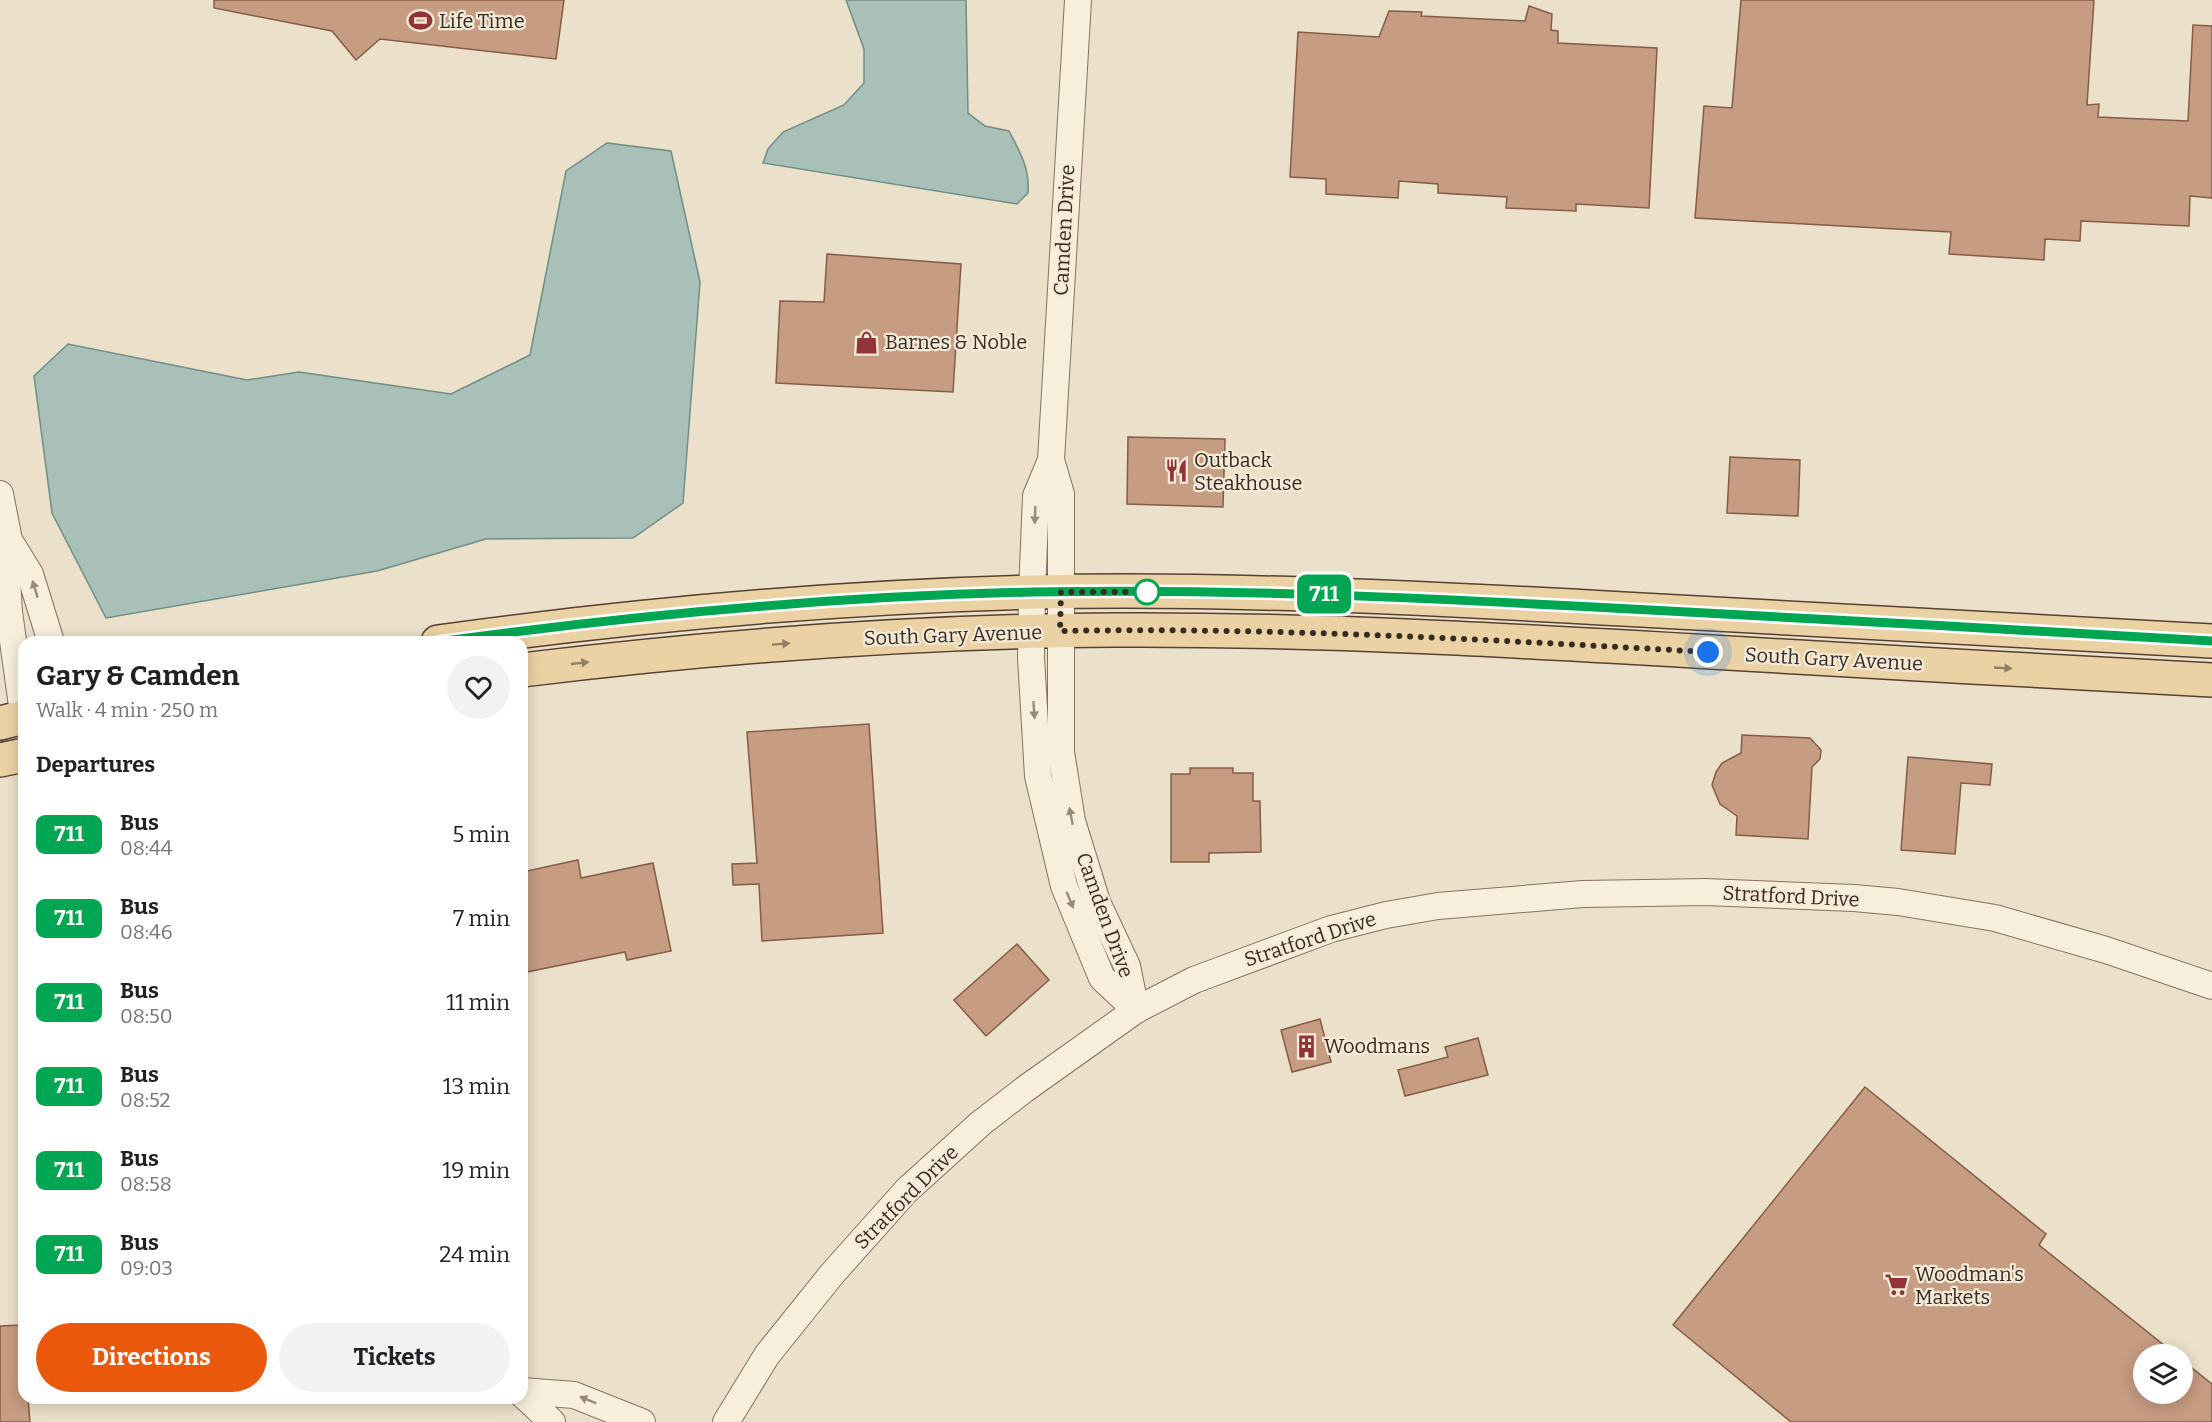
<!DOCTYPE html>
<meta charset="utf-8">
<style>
body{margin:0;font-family:Bitter,serif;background:#f2f2f2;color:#202124;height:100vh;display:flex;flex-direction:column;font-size:22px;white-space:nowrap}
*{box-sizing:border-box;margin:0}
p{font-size:20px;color:#757577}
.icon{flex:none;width:33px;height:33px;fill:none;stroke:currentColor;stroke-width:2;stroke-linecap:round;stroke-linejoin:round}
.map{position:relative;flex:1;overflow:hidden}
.panel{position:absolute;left:18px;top:636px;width:510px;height:768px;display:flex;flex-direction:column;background:#fff;border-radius:18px;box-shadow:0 3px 15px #0003}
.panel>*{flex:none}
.badge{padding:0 12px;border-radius:9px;font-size:21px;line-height:39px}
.tools{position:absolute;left:2133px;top:1344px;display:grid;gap:12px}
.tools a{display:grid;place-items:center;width:60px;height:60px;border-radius:50%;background:#fff;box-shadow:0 3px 15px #0003;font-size:30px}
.you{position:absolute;width:30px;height:30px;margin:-15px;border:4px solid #fff;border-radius:50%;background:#1a73e8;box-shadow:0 0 0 9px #1a73e833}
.map>.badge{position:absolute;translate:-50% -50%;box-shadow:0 0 0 3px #fff}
h2{padding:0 18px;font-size:22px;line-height:54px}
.round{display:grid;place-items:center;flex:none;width:63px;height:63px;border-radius:32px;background:#f2f2f2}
.overview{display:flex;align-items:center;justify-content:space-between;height:102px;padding:0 18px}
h1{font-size:28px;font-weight:700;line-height:45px}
.action{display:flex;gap:12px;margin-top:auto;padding:12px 18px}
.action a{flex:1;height:69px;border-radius:36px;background:#ea580c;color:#fff;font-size:24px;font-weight:700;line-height:69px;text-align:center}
.action a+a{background:#f2f2f2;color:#202124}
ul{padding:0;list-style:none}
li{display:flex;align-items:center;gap:18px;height:84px;padding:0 18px}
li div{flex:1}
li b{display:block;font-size:22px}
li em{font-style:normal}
li .badge{min-width:66px;font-weight:700;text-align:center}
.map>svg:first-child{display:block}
.water{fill:#a9c0b8;stroke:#708e85;stroke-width:1.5}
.building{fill:#c69c82;stroke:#845d47;stroke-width:1.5}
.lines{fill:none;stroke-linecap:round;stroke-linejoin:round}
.minor-casing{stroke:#86725f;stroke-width:28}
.major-casing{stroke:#554132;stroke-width:36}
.minor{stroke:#f7eedc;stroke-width:26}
.major{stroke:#ebd2a4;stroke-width:33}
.oneway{fill:#988c7e}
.oneway2{fill:#927e62}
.line-casing{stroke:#fff;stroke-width:14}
.line{stroke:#00a651;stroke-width:9}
.walk{stroke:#382b21;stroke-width:6;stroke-dasharray:0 10.8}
.stop-dot{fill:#fff;stroke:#00a651;stroke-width:3}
.labels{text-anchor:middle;stroke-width:4.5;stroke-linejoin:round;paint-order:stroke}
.poi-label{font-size:20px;fill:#382b21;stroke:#f3ead8;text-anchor:start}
.street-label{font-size:20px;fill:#382b21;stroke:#f3ead8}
</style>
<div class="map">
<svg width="2212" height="1422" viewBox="0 0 2212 1422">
<rect width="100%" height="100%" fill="#ebe0c9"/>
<!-- water -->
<g class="water">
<path d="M846,0H966L968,113L985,126L1009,131C1020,152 1030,169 1028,193L1017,204L763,163L768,149L783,132L844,105L864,83V49Z"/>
<path d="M607,143L671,151L700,282L683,503L633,538L486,539L377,571L106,618L52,513L34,376L68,344L247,380L299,372L451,394L530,355L566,171Z"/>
</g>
<!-- building -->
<g class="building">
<path d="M214,0H564L556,59L380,39L356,60L332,31L214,8Z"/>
<path d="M1741,0H2094L2087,105L2099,104L2098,117L2188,121L2193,25L2212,26V198L2190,196L2189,226L2081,221L2080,241L2045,239L2044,260L1949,254L1951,232L1695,218L1704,106L1732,108Z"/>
<path d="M1529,6L1552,14L1551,30L1558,31V43L1657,48L1649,208L1576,204V211L1506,208L1507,197L1438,193V184L1399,181L1398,198L1326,194V179L1290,177L1298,32L1379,37L1389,11L1422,12L1421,16L1525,21Z"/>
<path d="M827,254L961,264L953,392L776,383L780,301L824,302Z"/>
<path d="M1128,437L1225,439L1223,507L1127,504Z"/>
<path d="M1730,457L1800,460L1798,516L1727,513Z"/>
<path d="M869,724L883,933L762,941L759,884L733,885L732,864L757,863L747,732Z"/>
<path d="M1742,735L1810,738L1821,750L1820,759L1812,767L1808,839L1736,835L1737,816L1720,804L1712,785L1716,772L1722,763L1741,753Z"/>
<path d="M1908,757L1992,764L1990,785L1961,783L1955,854L1901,850Z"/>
<path d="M1190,768H1233V773H1253V801H1260L1261,852L1209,853V862H1171V774H1190Z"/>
<path d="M578,860L581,878L653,863L671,951L627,960L625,952L522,973V872Z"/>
<path d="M1017,944L1049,980L986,1036L954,1000Z"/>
<path d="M1320,1019L1331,1062L1292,1072L1281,1030Z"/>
<path d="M1478,1038L1488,1075L1405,1096L1398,1070L1448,1057L1445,1047Z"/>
<path d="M1865,1087L2046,1234L2039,1245L2175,1354H2144V1394H2182V1360L2212,1384V1422H1791L1673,1325Z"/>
<path d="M22,1325L24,1398H28L30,1422H0V1326Z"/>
</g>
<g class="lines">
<defs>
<g id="minor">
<path d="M1078,0L1051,460L1036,496L1032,592L1031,658L1038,776L1064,886L1102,978L1136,1010"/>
<path d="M1051,460L1061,494V752L1072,821L1097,902L1127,966L1136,1010"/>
<path d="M0,494L9,540L7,578L9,612L24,720"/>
<path d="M9,540L30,574L51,642"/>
<path d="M522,1391L574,1395L642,1422"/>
<path d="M522,1394L552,1422"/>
<path d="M726,1422L767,1355L832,1274L907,1190L981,1123L1025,1089L1136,1010L1194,980L1331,929L1386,915L1438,906L1583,894L1705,892L1854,898L1898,902L1995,918L2106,950L2212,986"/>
</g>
<g id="major">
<path d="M438,642C635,615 835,597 1034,592C1231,588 1427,598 1623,609C1820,619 2016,630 2212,641"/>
<path d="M522,670C719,646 918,631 1116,630C1320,629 1524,641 1728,653C1889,663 2051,671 2212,680"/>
<path d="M0,723L24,717"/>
<path d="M0,760L24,755"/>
</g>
</defs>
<!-- minor casing -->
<use href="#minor" class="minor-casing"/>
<!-- major casing -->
<use href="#major" class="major-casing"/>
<!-- minor -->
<use href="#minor" class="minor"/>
<!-- major -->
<use href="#major" class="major"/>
</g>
<!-- one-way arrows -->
<defs><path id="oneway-solid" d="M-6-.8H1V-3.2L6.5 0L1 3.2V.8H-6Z" transform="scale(1.5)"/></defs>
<g class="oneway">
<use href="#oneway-solid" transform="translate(1035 515) rotate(92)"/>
<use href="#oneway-solid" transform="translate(35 589) rotate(-107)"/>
<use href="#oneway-solid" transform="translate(1034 710) rotate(86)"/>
<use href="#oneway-solid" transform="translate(1071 816) rotate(-101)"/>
<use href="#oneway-solid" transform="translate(1070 900) rotate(67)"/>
<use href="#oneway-solid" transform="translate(588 1400) rotate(-158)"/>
</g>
<g class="oneway2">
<use href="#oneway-solid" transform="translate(781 644) rotate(-4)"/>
<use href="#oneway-solid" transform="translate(580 663) rotate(-6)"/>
<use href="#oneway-solid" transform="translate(2003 668) rotate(3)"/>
</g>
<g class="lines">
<defs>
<path id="line" d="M438,642C635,615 835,596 1034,592C1240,588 1445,599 1650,610C1837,620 2025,630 2212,641"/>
</defs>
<!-- line casing -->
<use href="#line" class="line-casing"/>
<!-- line -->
<use href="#line" class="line"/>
<!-- walk -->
<path class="walk" d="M1147,592H1061L1060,631C1277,627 1492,640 1708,652"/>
</g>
<!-- icons -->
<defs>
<symbol id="stadium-bare" viewBox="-9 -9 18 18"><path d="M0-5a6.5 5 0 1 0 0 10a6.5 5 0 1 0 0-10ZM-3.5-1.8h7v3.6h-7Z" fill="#913337" stroke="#f3ead8" stroke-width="2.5" paint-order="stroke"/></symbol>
<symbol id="shop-bare" viewBox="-9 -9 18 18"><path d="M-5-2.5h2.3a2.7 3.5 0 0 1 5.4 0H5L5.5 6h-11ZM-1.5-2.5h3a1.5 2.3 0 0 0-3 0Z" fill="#913337" stroke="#f3ead8" stroke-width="2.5" paint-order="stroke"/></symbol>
<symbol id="restaurant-bare" viewBox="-9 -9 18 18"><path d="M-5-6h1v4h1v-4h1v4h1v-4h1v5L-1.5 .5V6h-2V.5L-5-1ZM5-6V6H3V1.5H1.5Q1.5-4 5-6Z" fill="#913337" stroke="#f3ead8" stroke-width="2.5" paint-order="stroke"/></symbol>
<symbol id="building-bare" viewBox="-9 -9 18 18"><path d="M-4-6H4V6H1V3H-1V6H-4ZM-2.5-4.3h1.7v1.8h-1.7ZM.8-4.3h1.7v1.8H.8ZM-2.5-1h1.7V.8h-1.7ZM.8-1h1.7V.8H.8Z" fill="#913337" stroke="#f3ead8" stroke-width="2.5" paint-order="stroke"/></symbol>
<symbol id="supermarket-bare" viewBox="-9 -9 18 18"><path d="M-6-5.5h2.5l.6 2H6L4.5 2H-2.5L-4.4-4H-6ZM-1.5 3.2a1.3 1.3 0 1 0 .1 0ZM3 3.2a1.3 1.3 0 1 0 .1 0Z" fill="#913337" stroke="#f3ead8" stroke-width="2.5" paint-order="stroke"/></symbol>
</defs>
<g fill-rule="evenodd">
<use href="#stadium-bare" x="404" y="4" width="33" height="33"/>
<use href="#shop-bare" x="850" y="326" width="33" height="33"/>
<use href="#restaurant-bare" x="1160" y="454" width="33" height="33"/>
<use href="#building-bare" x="1290" y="1030" width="33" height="33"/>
<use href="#supermarket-bare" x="1880" y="1268" width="33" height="33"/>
</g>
<!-- markers -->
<circle class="stop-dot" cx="1147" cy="592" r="12"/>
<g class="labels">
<!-- poi labels -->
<g class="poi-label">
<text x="439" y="28">Life Time</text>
<text x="885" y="349">Barnes &amp; Noble</text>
<text x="1194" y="467">Outback<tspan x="1194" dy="23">Steakhouse</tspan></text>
<text x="1324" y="1053">Woodmans</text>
<text x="1915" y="1281">Woodman's<tspan x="1915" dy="23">Markets</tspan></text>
</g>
<!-- street labels -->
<g class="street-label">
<text transform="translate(1064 230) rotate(-87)" y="7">Camden Drive</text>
<text transform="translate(953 635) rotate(-2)" y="7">South Gary Avenue</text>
<text transform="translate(1834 659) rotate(3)" y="7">South Gary Avenue</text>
<text transform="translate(1791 896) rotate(3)" y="7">Stratford Drive</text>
<text transform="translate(1105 915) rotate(70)" y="7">Camden Drive</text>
<text transform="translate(1310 939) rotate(-18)" y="7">Stratford Drive</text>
<text transform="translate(906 1197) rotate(-45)" y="7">Stratford Drive</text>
</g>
</g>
</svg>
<div class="tools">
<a><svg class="icon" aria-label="layers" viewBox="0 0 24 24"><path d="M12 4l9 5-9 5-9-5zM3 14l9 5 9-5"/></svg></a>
</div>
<div class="you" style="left:1708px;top:652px"></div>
<b class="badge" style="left:1324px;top:594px;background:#00a651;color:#fff">711</b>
<section class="panel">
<div class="overview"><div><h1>Gary &amp; Camden</h1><p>Walk · 4 min · 250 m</p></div><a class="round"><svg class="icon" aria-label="heart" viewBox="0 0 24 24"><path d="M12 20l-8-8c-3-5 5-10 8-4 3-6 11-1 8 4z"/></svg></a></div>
<h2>Departures</h2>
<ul>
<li><span class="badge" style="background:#00a651;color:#fff">711</span><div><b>Bus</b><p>08:44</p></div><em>5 min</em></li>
<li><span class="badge" style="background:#00a651;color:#fff">711</span><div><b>Bus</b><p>08:46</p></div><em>7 min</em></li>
<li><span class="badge" style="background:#00a651;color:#fff">711</span><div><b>Bus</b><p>08:50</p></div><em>11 min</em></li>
<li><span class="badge" style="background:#00a651;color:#fff">711</span><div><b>Bus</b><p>08:52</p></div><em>13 min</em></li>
<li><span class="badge" style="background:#00a651;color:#fff">711</span><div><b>Bus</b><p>08:58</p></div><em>19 min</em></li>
<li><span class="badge" style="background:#00a651;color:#fff">711</span><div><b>Bus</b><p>09:03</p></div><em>24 min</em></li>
</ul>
<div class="action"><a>Directions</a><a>Tickets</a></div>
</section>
</div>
